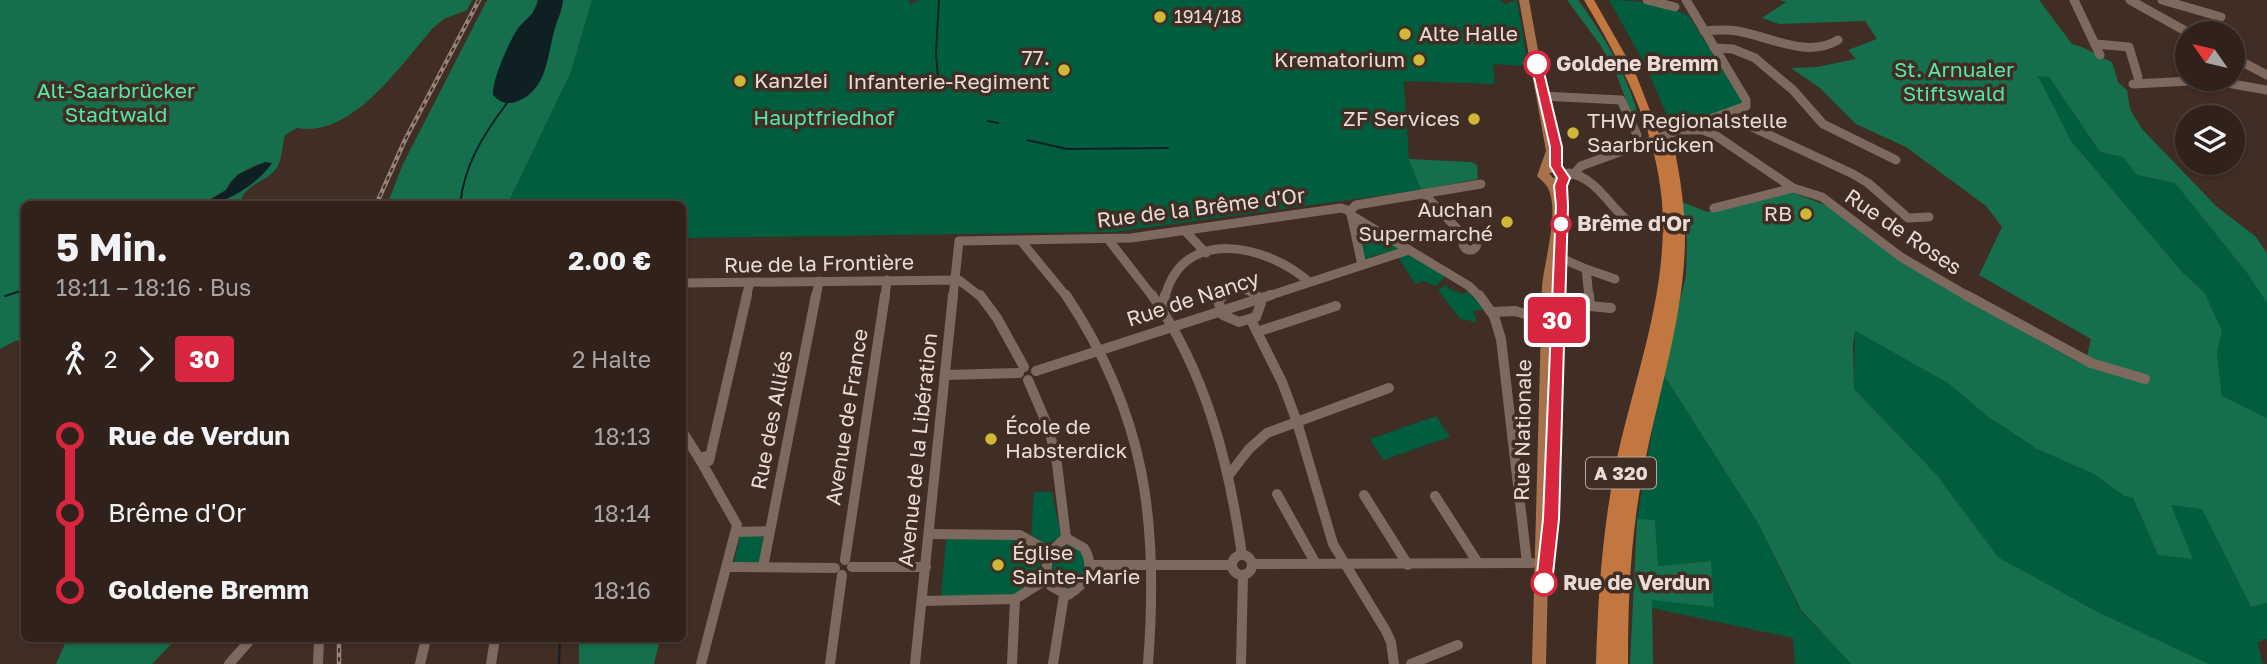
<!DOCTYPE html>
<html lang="de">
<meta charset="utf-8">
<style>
body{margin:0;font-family:"Golos Text",sans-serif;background:#382a24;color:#f1f3f6;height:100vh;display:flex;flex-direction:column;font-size:26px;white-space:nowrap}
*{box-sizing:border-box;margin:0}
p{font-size:23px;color:#a8a4a3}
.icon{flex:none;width:38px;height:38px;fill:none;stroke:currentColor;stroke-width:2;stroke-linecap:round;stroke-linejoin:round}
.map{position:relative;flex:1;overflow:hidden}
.sheet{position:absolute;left:21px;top:201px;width:665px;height:441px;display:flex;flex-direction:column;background:#30221b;border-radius:10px;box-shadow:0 2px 5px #0004,0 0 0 2px #4b3f3a}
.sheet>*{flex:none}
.badge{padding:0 14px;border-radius:5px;font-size:24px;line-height:46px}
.needle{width:46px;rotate:304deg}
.buttons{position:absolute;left:2175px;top:21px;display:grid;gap:14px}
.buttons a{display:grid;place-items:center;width:70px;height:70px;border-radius:50%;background:#30221b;box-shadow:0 2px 5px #0004,0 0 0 2px #4b3f3a;font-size:35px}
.map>.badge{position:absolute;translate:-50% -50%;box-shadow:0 0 0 4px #fff}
.legs{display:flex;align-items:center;gap:10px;height:77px;padding:0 35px;font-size:23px}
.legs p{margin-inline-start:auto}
.summary{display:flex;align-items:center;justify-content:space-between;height:119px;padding:0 35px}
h1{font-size:38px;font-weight:700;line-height:52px}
ul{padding:0 35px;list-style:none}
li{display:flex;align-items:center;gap:24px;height:77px;font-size:26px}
li i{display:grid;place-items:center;width:10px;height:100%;margin:0 9px;background:currentColor}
li i::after{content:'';width:18px;height:18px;margin:-9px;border:5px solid;border-radius:50%;background:#30221b}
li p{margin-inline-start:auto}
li:first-child i{background:linear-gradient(#0000 50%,currentColor 0)}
li:last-child i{background:linear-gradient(currentColor 50%,#0000 0)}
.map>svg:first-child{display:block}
.green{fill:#005e3e}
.forest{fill:#156f4c}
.water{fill:#0f2025}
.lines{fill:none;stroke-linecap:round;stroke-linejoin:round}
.stream{stroke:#0f2025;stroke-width:2}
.minor-far1{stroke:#7e695e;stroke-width:9}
.minor{stroke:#7e695e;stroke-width:10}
.major{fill:#a7714c;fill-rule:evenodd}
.highway{fill:#c27640;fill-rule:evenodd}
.rail-casing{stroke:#93837b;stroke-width:4.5}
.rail{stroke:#402d24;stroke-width:2;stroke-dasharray:4.5;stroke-linecap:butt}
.line-1{fill:#d7263d;stroke:#fff;stroke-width:2}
.poi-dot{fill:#cfb837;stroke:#402d24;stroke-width:2.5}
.stop-1-dot{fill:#fff;stroke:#d7263d;stroke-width:3.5}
.labels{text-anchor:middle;stroke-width:7;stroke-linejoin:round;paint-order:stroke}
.far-poi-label{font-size:18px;fill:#e8dcd5;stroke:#402d24;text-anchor:start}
.shield{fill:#402d24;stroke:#b6a8a0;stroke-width:2}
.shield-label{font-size:19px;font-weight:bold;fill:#e8dcd5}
.poi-label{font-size:21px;fill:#e8dcd5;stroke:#402d24;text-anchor:start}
.stop-label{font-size:21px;font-weight:bold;fill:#e8dcd5;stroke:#402d24;text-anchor:start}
.park-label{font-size:21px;fill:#55e7a9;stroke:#402d24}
.street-label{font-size:21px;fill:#e8dcd5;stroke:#402d24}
</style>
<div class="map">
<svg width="2267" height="664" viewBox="0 0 2267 664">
<rect width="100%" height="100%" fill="#402d24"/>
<!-- green -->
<g class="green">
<path d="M592,0H908L911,4L920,0H1500L1505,4L1517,0L1528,66L1493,64L1495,84L1404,81L1409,159L1421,190L1114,232L683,238L682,205H507L571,72Z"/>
<path d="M1609,0C1637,0 1663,3 1689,16L1743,103L1697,121L1672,127L1646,66Z"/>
<path d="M2037,76L2049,77L2100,152L2123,157L2137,175L2175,183L2247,273L2267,303V418L2222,396L2217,354L2222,330L2204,292L2184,274L2071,141Z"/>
<path d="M1356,220L1403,249L1371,256L1373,259L1366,261Z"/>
<path d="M1411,253L1447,275L1436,286L1423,281L1415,284L1398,257Z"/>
<path d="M1446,285L1451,290L1464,294L1468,292L1485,309L1473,311L1477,322L1460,319L1438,290Z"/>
<path d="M1855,331L1948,383L1987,416L2037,449L2094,474L2124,496L2133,498L2158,555L2171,505L2202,508L2251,607L2267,603V639L2257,642L2263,664H2209L2096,611L1998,557L1936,474L1854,389Z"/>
<path d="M1662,372L1758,523L1800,610L1851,664H1795L1793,638L1652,608L1651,599L1710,561L1658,566L1655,521L1637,519Z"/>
<path d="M1436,416L1450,437L1383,460L1370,439Z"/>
<path d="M1034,492H1052L1061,536L1047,545L1031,535Z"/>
<path d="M764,535L759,562L734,563L740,536Z"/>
<path d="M946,539H1015L1041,553V578L1013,595L941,597Z"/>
<path d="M1065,543L1080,549L1086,565L1080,583L1065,590C1043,577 1052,559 1065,543Z"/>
</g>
<!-- forest -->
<g class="forest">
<path d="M0,0H472L467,10L444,19L433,28C401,64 353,138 297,128L285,135C282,146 282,161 276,169C265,183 243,184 240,205H213L256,179L270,166L258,164L242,172L230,182L226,190L201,205H24V340L15,341L0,349Z"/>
<path d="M487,0H538L532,14L520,26L494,85L493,91L502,102L513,103L526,97L550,47L563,0H592L571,72L507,205H387L403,164Z"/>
<path d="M1567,0H1578C1604,35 1627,75 1639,117L1632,116L1617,76L1601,46Z"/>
<path d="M1780,0H2039L2072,44C2087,47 2097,56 2112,62L2118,82L2127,90L2130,109L2142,129L2216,206L2255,236L2267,253V303L2247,273L2175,183L2137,175L2123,157L2100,152L2049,77L2038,76L2071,141L2184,274L2204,292L2222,330L2217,354L2222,396L2267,418V603L2251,607L2202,509L2171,505L2193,559L2158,555L2133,498L2124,496L2094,474L2037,449L1987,416L1948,383L1855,331L1853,344L1854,389L1936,474L1998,557L2096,611L2209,664H1851L1801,610L1758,523L1662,372L1686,276L1687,240L1682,202L1707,212L1791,192L1828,206L1906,265L2076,361L2087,356L2091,339L1979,275L2002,227L1986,206L1906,147L1856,124L1820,88L1791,68L1817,67L1856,59L1848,50L1877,39L1865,21L1779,24L1762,18L1786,2Z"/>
<path d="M1409,159L1471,162L1477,165L1478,179L1421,190Z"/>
<path d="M1637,519L1655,520L1658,566L1711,561L1714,607L1652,600L1653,664H1630Z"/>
<path d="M67,639H176L152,664H56Z"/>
<path d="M579,639H660L654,664H579Z"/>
</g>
<!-- water -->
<g class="water">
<path d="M538,0H563C562,12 557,20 554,31C547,58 547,89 518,101C508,105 500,103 493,95C492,80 510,39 519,27C527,18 536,13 538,0Z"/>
<path d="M265,162L272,163C259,183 225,205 201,205L226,190L237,175Z"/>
</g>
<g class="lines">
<!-- stream -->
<g class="stream">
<path d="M938,79L936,53L939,0"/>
<path d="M988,121L998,123"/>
<path d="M1027,140L1067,149L1168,148"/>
<path d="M460,205C464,165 483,135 507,103"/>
<path d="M5,296L24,290"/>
<path d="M559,664L560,639"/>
</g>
<!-- minor-far1 -->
<g class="minor-far1">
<path d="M1647,0L1675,7"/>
<path d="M2074,0L2100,55"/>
<path d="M2130,0L2189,33"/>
<path d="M2162,0L2221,17"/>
<path d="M1704,31C1715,30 1726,29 1737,31C1769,36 1807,59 1838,40"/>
<path d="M2095,44L2129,47L2138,77"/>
<path d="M1714,48L1733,49L1755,58L1793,90L1823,124L1896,160"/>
<path d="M2233,57L2267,75"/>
<path d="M2133,84L2210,80L2267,90"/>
<path d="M1542,96L1621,100L1637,135"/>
<path d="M1726,115L1853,174L1868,183L1908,218L1929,217"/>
<path d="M1682,130H1703L1715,135L1793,188L1822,197L1901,257L1969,297"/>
<path d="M1569,173C1599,178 1612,213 1637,228"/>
<path d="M1564,178L1575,173L1581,166L1746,106V100L1686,0"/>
<path d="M1424,194L1463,235V240"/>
<path d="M1714,208L1793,188"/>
<path d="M1350,211L1356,205L1481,184"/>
<path d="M1351,214L1362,265"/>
<path d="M1351,215L1469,286L1480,297"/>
<path d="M1185,231L1206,253"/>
<circle cx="1470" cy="243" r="7"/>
<path d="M1108,239L1153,297"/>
<path d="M1021,241L1067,297"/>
<path d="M1554,255L1586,269L1589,297"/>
<path d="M1586,269L1615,279"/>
<path d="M682,283L959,280L981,297"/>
<path d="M746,297L750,282"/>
<path d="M816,297L819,281"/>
<path d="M885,297L887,280"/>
<path d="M953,297L959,241L1131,238L1341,208L1350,211"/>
<path d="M1165,297C1183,225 1268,245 1309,282"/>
<path d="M1222,297C1233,286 1246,286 1257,297"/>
<path d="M1265,297L1409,250"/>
</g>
<!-- minor -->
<g class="minor">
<path d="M980,295L997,318L1024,367"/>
<path d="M1066,295C1146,415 1159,522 1148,664"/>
<path d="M1152,295C1206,372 1229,463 1242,555"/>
<path d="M1224,295L1218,301L1223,315L1239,322L1256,317L1261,303L1256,295"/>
<path d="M1479,295L1494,316L1501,339L1527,563"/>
<path d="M1589,295L1590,306L1611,308"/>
<path d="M1966,295L2091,363L2145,379"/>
<path d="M1162,309L1165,295"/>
<path d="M1493,312L1515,311L1553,322"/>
<path d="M1251,320L1282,382L1297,422L1333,544L1386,631L1391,642L1394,664"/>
<path d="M1257,332L1336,306"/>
<path d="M1036,371L1271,295"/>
<path d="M946,375L1019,373"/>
<path d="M1028,380L1049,429L1057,464L1066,538"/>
<path d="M682,431L699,458"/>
<path d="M709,461L747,295"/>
<path d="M1229,475L1249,449L1267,433L1389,388"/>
<path d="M1277,494L1316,564"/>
<path d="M1364,495L1408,565"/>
<path d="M1435,496L1478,563"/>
<path d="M736,532L769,531"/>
<path d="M929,534L1020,535L1050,552"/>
<path d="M1066,538L1084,548C1096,568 1086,584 1068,595L1051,586C1041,567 1049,550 1066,538Z"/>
<circle cx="1242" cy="565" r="10"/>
<path d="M845,560L885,295"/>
<path d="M1253,564L1532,563"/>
<path d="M1091,565H1231"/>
<path d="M728,567L835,568"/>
<path d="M763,567L816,295"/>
<path d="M852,567H926"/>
<path d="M922,601L1015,599L1047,579"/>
<path d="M229,664L251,639"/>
<path d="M318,664L319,639"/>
<path d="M420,664L426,639"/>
<path d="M491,664L495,639"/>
<path d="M701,664L737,525L699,458L708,456"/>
<path d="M830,664L842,575"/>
<path d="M915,664L953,295"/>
<path d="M1012,664L1015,599"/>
<path d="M1053,664L1064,595"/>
<path d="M1241,664L1243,575"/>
<path d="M1411,664L1458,645"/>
</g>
<!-- major -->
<path class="major" d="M1519,0H1529L1556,151L1552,165L1566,170L1569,179L1567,182L1557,185L1563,204L1561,233L1567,237L1560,397L1559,401H1552L1546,664H1532L1542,287C1544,261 1560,212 1548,188C1546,184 1541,180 1537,176L1546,151ZM1549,173H1553L1557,177L1553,178Z"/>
<!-- highway -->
<path class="highway" d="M1584,0H1594L1635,72L1663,144L1668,143L1674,147C1680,175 1684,203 1685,232C1686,318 1654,404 1640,489C1630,547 1628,605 1628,664H1596C1598,598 1602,533 1615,468C1633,380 1669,293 1662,202C1656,128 1621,62 1584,0Z"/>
<defs>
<g id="rail">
<path d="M376,205L405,140L479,0"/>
<path d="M339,639V664"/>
</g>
</defs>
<!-- rail casing -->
<use href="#rail" class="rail-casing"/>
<!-- rail -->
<use href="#rail" class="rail"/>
</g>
<!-- line-1 -->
<path class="line-1" d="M1537,61L1542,64L1562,147V166L1570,178L1567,186L1568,206L1559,519L1552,583L1549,588L1544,590L1538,588L1536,583L1543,519L1556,206L1554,186L1557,178L1550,166V147L1531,64Z"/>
<!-- markers -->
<g class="poi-dot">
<circle cx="1160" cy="17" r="7"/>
<circle cx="1405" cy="34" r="7"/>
<circle cx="1419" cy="60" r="7"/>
<circle cx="1064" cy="70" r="7"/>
<circle cx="740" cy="81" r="7"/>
<circle cx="1474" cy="119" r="7"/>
<circle cx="1573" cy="133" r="7"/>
<circle cx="1806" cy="214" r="7"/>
<circle cx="1507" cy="222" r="7"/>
<circle cx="991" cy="439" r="7"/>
<circle cx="998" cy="565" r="7"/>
</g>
<g class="stop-1-dot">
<circle cx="1537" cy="64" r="12"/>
<circle cx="1561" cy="224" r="9"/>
<circle cx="1544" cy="583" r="12"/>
</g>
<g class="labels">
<!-- far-poi labels -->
<g class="far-poi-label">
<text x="1174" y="23">1914/18</text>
</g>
<!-- shield labels -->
<rect class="shield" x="1586" y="457.5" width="70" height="31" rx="5"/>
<g class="shield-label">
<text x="1621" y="480">A 320</text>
</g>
<!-- poi labels -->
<g class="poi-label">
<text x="1419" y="41">Alte Halle</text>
<text x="1050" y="65" text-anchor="end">77.<tspan x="1050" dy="24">Infanterie-Regiment</tspan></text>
<text x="1405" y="67" text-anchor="end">Krematorium</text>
<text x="754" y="88">Kanzlei</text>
<text x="1460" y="126" text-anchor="end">ZF Services</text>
<text x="1587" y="128">THW Regionalstelle<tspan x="1587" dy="24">Saarbrücken</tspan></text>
<text x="1493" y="217" text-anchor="end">Auchan<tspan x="1493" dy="24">Supermarché</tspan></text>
<text x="1792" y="221" text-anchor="end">RB</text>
<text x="1005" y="434">École de<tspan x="1005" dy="24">Habsterdick</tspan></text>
<text x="1012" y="560">Église<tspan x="1012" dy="24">Sainte-Marie</tspan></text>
</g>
<!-- stop labels -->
<g class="stop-label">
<text x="1556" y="71">Goldene Bremm</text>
<text x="1577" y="231">Brême d'Or</text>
<text x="1563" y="590">Rue de Verdun</text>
</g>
<!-- park labels -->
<g class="park-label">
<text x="1954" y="77">St. Arnualer<tspan x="1954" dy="24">Stiftswald</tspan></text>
<text x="116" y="98">Alt-Saarbrücker<tspan x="116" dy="24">Stadtwald</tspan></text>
<text x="824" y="125">Hauptfriedhof</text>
</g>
<!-- street labels -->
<g class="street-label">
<text transform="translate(1201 208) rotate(-7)" y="7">Rue de la Brême d'Or</text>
<text transform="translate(1903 232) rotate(34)" y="7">Rue de Roses</text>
<text transform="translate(819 264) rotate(-1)" y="7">Rue de la Frontière</text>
<text transform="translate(1193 299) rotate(-18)" y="7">Rue de Nancy</text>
<text transform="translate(847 417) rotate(-81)" y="7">Avenue de France</text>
<text transform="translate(772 420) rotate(-79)" y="7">Rue des Alliés</text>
<text transform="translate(1523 430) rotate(-89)" y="7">Rue Nationale</text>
<text transform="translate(918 450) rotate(-84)" y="7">Avenue de la Libération</text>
</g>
</g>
</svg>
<div class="buttons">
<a><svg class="needle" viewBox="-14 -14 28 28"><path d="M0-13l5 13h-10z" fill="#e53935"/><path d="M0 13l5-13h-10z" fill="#a8a4a3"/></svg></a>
<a><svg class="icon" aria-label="layers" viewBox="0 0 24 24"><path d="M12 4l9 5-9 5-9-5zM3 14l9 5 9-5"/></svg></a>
</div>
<b class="badge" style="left:1557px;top:320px;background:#d7263d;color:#fff">30</b>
<section class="sheet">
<div class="summary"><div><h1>5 Min.</h1><p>18:11 – 18:16 · Bus</p></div><b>2.00 €</b></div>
<div class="legs"><svg class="icon" aria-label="walk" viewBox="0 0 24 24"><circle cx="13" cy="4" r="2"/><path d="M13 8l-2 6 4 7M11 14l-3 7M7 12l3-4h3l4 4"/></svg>2<svg class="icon" aria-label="forward" viewBox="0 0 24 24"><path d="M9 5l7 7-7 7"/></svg><b class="badge" style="background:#d7263d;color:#fff">30</b><p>2 Halte</p></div>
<ul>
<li><i style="color:#d7263d"></i><b>Rue de Verdun</b><p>18:13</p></li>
<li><i style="color:#d7263d"></i><span>Brême d'Or</span><p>18:14</p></li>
<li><i style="color:#d7263d"></i><b>Goldene Bremm</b><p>18:16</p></li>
</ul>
</section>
</div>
